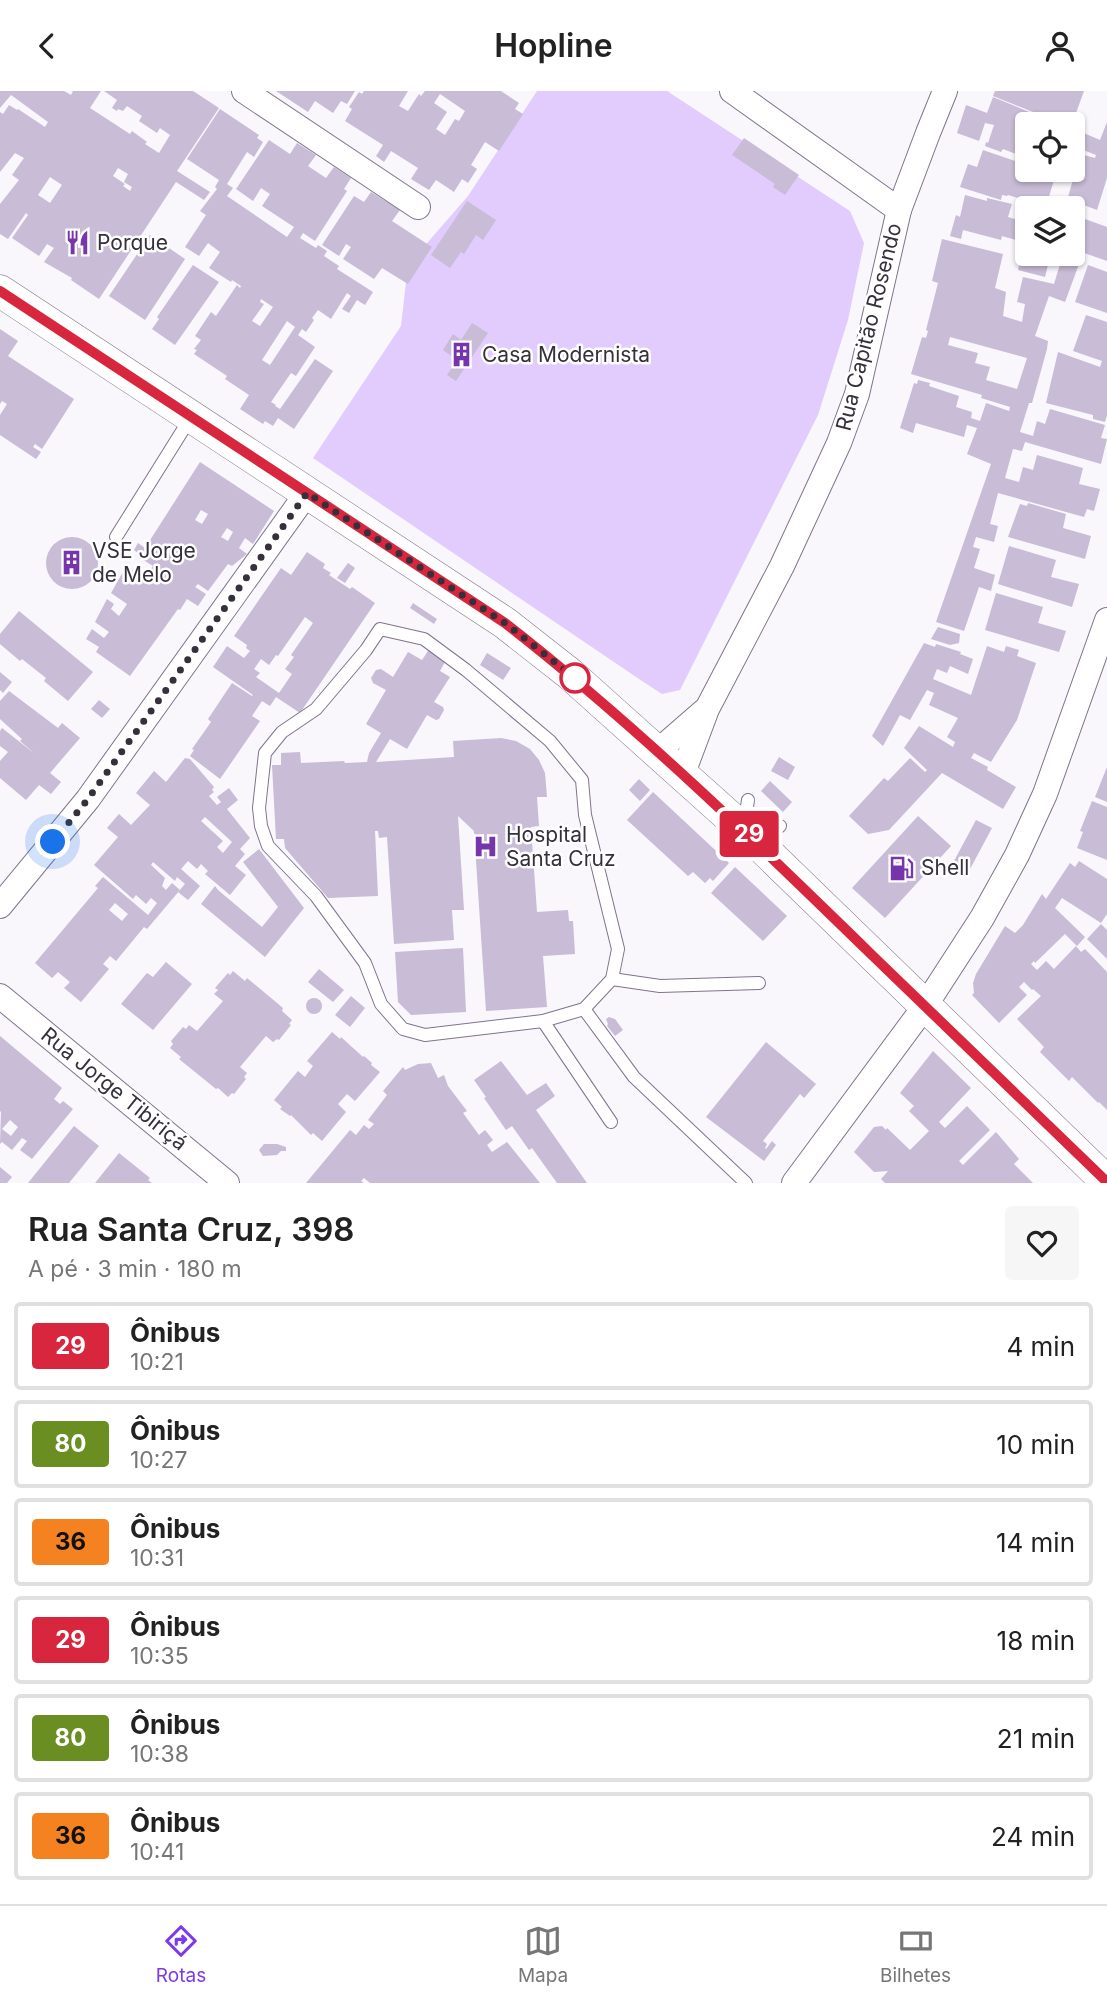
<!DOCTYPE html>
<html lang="pt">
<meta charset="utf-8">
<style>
body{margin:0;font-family:Inter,sans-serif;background:#f6f6f6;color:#222;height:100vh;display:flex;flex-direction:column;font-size:26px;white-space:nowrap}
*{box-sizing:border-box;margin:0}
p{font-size:23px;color:#767676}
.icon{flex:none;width:38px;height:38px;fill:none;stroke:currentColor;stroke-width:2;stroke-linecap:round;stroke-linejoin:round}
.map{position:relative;height:1092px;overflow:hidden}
.panel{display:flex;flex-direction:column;background:#fff;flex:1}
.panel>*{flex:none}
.badge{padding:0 14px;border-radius:5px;font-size:24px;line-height:46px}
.controls{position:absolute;left:1015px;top:21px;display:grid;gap:14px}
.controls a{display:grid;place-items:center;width:70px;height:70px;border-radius:7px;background:#fff;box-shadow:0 2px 5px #0004;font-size:35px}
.you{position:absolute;width:35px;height:35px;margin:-18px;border:5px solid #fff;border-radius:50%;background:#1a73e8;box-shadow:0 0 0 10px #1a73e833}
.map>.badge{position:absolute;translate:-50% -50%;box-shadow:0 0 0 4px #fff}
.round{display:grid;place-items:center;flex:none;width:74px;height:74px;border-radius:7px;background:#f6f6f6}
.headline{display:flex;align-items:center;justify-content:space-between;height:119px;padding:0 28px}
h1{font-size:33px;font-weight:600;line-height:52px}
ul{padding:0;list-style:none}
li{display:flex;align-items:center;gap:21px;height:88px;margin:0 14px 10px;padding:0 14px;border:4px solid #e0e0e0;border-radius:7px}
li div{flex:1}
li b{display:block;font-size:26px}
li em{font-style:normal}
li .badge{min-width:77px;font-weight:700;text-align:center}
header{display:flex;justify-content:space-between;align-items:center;height:91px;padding:0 28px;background:#fff;font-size:32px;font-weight:600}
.dock{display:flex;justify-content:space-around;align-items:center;height:98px;border-top:2px solid #e0e0e0;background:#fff;font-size:19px;color:#767676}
.dock a{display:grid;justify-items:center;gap:4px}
.dock .current{color:#7c3aed}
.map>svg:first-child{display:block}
.green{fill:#e2cbfd}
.building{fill:#c8bcd6;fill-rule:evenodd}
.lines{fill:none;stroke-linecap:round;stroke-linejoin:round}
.service-casing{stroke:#7f748c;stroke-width:14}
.minor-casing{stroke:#7f748c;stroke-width:26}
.tertiary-casing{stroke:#7f748c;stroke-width:33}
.service{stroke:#fff;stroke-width:12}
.minor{stroke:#fff;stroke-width:24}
.tertiary{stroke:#fff;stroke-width:32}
.line-casing{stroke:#fff;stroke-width:16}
.line{stroke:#d7263d;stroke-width:10}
.walk{stroke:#35303b;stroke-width:7;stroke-dasharray:0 12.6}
.stop-dot{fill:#fff;stroke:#d7263d;stroke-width:3.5}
.labels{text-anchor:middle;stroke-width:5;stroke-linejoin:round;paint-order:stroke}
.poi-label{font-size:21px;fill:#35303b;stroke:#fff;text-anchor:start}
.street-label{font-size:21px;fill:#35303b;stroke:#fff}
</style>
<header><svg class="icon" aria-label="back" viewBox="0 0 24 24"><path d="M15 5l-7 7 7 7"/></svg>Hopline<svg class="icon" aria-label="person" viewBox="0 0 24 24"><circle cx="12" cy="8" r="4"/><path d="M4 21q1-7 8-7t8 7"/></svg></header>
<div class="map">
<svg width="1107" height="1092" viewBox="0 0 1107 1092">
<rect width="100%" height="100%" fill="#f9f6fc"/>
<!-- green -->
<path class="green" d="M537,0H667L850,120L864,152L848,229L818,324L680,599L662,603L642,590L313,367L401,235L408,174L468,105Z"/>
<!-- building -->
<g class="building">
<path d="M0,0H64L71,4L73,0H101L90,17L130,43L132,40L147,51L145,53L159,62L170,44L160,37L157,42L139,30L142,25L127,15L123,20L118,18L117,20L112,17L117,9L104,0H193L219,17L177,80L210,101L204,109L176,91L99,208L71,189L72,187L44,171L54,157L47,153L39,165L12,147L28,124L26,122L8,148L0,143V113L19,89L12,84L24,67L15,62L0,81V21L3,23L9,14L17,19L18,18L45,36L48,31L11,4L0,17ZM118,77L128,83L124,91L132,96L130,100L123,95L125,93L113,85ZM50,86L62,94L50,112L38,104Z"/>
<path d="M276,0H355L347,13L341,10L333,22L315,10L308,21Z"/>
<path d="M364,0H408L399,15L408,20L419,3L421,5L425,0H501L519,12L515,18L523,23L499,60L485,51L471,74L477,78L468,92L462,88L454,101L436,89L429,99L411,88L418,77L391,60L384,71L376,65L383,54L345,30L352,18L349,16L359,1L362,3ZM440,3L465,20L459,30L455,28L445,44L436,38L447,21L434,12Z"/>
<path d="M995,0H1084L1072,33L1062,30L1061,32L993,5Z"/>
<path d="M993,6L1034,23L1032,27L1048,33H1027V70L1015,66L1016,63L1003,58L1001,61L985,55L986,51L988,52L994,34L985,32L979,50L957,42L966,14L987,22Z"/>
<path d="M220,18L259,44L257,47L263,51L254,66L247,61L227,93L233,97L227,105L287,146L294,136L262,115L270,103L261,97L253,110L236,98L269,49L290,63L297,52L316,64L308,75L326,87L334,76L351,87L344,98L347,100L315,150L303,142L300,147L316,157L318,154L327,160L324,165L339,175L337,178L373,201L365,214L357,209L349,222L342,218L351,205L347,202L331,228L318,219L312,227L314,229L306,241L302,238L298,244L315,256L296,285L291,282L271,311L276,314L275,315L280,318L315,268L333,280L294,338L278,327L273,335L265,330L263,333L240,318L249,304L225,288L227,285L194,263L197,259L194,258L201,249L195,245L211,221L216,225L237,194L240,197L241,195L232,189L231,191L209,177L220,161L208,152L199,165L185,156L206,124L200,120L217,98L215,96L219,89L187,68ZM261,208L273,216L260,235L252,230L264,213L260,211ZM287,230L295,236L270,274L262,269Z"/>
<path d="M1107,31V87L1097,119L1081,113L1077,125L1107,136V170L1073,158V138L1075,131H1073V117H1065L1080,63L1095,67L1096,64L1073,55L1079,40L1100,49Z"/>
<path d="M744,47L799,84L785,104L773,96L775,93L732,64Z"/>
<path d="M983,59L1018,71L1017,73L1027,77V79H1033L1055,86L1046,115L1008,104L1007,105L1002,104L1001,109L960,96L968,73L977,76Z"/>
<path d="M371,101L400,119L392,130L432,156L408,193L382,177L374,188L343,168L351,156L346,153L339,165L322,154L354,105L364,111Z"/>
<path d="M965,104L987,110V107L1012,113L1008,126L1021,130L1020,133L1027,135L1026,148L1017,146L1016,149L1002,145L1001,149L963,139L961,148L950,145L956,124L960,126Z"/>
<path d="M467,110L496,129L483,149L476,144L464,163L461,161L450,177L431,164Z"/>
<path d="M150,144L185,168L145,229L109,205Z"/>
<path d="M942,148L1003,163L995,197L1006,201L1003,225L1022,231L1025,213L1017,211L1023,186L1054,193L1060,173L1032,166L1033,163L1073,161L1082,165L1065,211L1049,205L1035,245L1048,250L1047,258L1032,312H1029L1020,341L1033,345L1037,330L1045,333L1050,318L1105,334L1101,347L1107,348L1101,373L1025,351L1022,360L1013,358L1005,387L1019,391L1023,376L1033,379L1037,364L1083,377L1079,393L1100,398L1094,420L1087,418L1084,426L998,402L990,433L998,435L994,451L976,446L973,456L980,458L974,477L995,484L991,500L979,496L964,540L936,531L991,373L967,363L977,337L967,334L964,346L916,332L913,342L900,337L914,292L917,293L918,289L930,292L929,295L959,305L956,316L972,321L971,327L980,330L986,312L1009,320L1010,316L981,307L982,304L911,283L922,246L926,247L928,240L926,239L938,192L932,190ZM950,246L1027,267L1017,298L986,289L990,276L975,272L978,262L948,254Z"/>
<path d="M1021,167L1048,174L1045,186L1018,179Z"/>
<path d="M193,174L219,191L175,254L152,238L159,228L157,226Z"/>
<path d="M1088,174L1107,181V222L1075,211Z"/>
<path d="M1086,224L1107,231V324L1105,331L1093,328V324L1046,312L1058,261L1100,276L1102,270L1073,260Z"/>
<path d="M472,232L488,242L456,290L447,284L457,269L443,259L453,243L461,249Z"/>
<path d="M0,238L18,250L8,265L74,308L42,358L35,353L33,356L41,361L36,368L0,344V324L7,313L2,310L0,313Z"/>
<path d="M200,371L274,420L253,453L245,447L239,457L247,463L232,475L228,473L208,500L198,493L195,496L206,503L198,515L187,508L180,519L178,518L130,585L96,561L99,556L86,548L92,538L104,547L109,541L95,531L107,508L114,513L111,518L119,525L127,513L111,502L124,479L130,483L135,476L147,484L153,475L137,465L139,463L134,459L138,452L145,457ZM201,419L208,423L202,433L195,429ZM227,437L233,441L228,450L221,446Z"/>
<path d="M1028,412L1066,423L1063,437L1091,445L1085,468L1008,446L1020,413L1027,415Z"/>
<circle cx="72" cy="472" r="26"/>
<path d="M1009,455L1056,469L1051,486L1079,493L1072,516L998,493Z"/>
<path d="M307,461L325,473L323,477L331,482L329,484L350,498L352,496L375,512L300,622L276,606L270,615L262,610L252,625L260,630L220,688L190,665L194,659L192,658L211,631L208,628L232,592L252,605L253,604L213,576L227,555L244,567L250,560L246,557L247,554L234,545L281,477L291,484ZM305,526L313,532L291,564L294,566L285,578L292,583L279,602L256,586L260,582L254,578L261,568L269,574L276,564L278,565Z"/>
<path d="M348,472L355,477L345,492L337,487Z"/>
<path d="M996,502L1043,516L1038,532L1066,540L1059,561L985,539Z"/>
<path d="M413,512L437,528L434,533L410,517Z"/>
<path d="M19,520L93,581L68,610L44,590L46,587L22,568L20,570L0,553V543Z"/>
<path d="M938,536L960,543L959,552L950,554L931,548Z"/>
<path d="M924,552L935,556L936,553L961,561L960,563L973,568L968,583L950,575L947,582L937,578L933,588L971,604L987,555L1004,561L1006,555L1019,559L1017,565L1036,572L1017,629L991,671L974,662L971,667L988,676L987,679L1016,696L1003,718L942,682L889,739L868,743L849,725L884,687L888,690L910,667L925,681L927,679L904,657L919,635L953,656L955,651L947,646L958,627L929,614L934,602L927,599L910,629L900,624L883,655L872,645Z"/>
<path d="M430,559L445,571L440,580L450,586L434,611L443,616L444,619L439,628L436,629L427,624L407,658L390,648L376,671L454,666L453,650L501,647L516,650L530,658L539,669L545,682L547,706H537L539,735L531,736L537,821L568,819L569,830H573L575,863L543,865L547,916L486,920L474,740L458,725L464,819H452L454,849L394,853L387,746L379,747L378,740H375L378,805L328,807L285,757L284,748H276L272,674H281V662L300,661L301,672L344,670L345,672L367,671L369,662L381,642L366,633L386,599L373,592L371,587L376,579L381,578L393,586L408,561L422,569L428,560Z"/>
<path d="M487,562L511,577L503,589L480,574Z"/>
<path d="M0,581L12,591L3,602L0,599Z"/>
<path d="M9,600L58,637L62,632L80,647L50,682L61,691L51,703L39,694L26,709L0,687V670L8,661L0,655V640L2,637L35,663L20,650L22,648L0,628V610Z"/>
<path d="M99,609L110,618L102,627L91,618Z"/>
<path d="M779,666L795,676L788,689L771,680Z"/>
<path d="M185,667L190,668L214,696L212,699L214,701L209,705L217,714L221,711L217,706L229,697L238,709L227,718L250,747L240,758L245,763L235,775L246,784L230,804L205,783L208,780L201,773L197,778L188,770L181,778L200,795L188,809L178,801L185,793L177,786L175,790L153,771L151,774L165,787L162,795L166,799L172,792L180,799L147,838L144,836L116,870L110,865L103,873L109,878L81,911L64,897L70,891L58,881L52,887L35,872L98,797L95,795L103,786L148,824L157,812L151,807L146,813L136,804L133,808L94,774L118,746L107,737L119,723L131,734L150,714L136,702L154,680L166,691ZM205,726L232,751L223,762L217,756L223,750L201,730ZM115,812L128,823L122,830L109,819Z"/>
<path d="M1107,676V711L1095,706Z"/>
<path d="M639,688L650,699L640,710L629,699Z"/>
<path d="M770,690L792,711L783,721L761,700Z"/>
<path d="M653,701L729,772L713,790L710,787L705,792L693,781L688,785L627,729Z"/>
<path d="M1092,710L1107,716V769L1077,757L1083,741L1080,740Z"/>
<path d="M918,725L951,755L885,827L852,797Z"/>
<path d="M976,729L992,737L970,778L954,770Z"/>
<path d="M259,758L304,817L265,866L201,813L215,795L218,799L262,836L278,816L243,771Z"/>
<path d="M1079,770L1107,788V823L1101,832L1062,807L1055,817L1085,846L1077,855L1065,843L1035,872L1034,870L1031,873L1037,879L1046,870L1054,878L1076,855L1081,861L1085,858L1107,881V1019L1099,1011L1098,1012L1072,986L1069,990L1040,961L1044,956L1017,928L1041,905L1033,898L1032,899L1024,891L1019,896L1027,904L999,932L972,904L974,902L973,892L976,883L1005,835L1015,842L1023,834L1042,803L1046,808L1070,772L1075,776Z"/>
<path d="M735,776L787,825L763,850L711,802Z"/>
<path d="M1101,833L1107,839V868L1087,848Z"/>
<path d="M463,857L466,921L411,924L398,911L395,861Z"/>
<path d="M166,871L192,893L153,939L121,913L147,882L153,886Z"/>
<path d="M319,878L344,899L333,911L308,891Z"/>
<path d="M233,880L245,890L247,887L283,917L282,920L292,929L289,933L291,934L279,949L277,948L273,951L266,945L240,976L247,982L244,986L246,988L234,1003L232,1002L228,1006L218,997L216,998L179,968L181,966L170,957L173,953L171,950L183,936L186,938L189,934L197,940L223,910L214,903L218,899L215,897L228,882L230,884Z"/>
<path d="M351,905L365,917L350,936L335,924Z"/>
<circle cx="314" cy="915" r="8"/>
<path d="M609,926L615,928L623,939L615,945L607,935L608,933L606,928Z"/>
<path d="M332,941L340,948L341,946L363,966L364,965L372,972L371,974L380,981L355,1010L347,1003L338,1013L346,1021L322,1050L313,1042L311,1044L291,1024L290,1025L280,1018L282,1016L274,1009L298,980L305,986L313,975L307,970Z"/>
<path d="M0,945L62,997L54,1008L60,1013L63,1010L73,1018L32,1068L20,1059L27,1050L22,1047L12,1059L2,1051L0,1053L1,1021L0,1020ZM10,1029L18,1036L11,1045L2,1038Z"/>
<path d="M766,951L816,993L804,1007L800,1003L763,1050L767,1053L765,1057L766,1058L772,1050L776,1054L764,1070L706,1026Z"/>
<path d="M933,960L971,997L939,1031L945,1037L967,1015L990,1039L959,1070L963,1074L996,1041L1019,1068L1014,1073L1033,1092H885L881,1088L888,1080L874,1081L854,1061L874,1036L882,1035L886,1039L887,1037L910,1059L929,1040L909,1020L914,1015L900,1002Z"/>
<path d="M501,970L527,1004L546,992L555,1005L536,1019L587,1092H557L532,1057L529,1059L512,1035L506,1039L484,1007L486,1006L474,989Z"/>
<path d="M431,972L438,987L444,984L448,995L467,1020L463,1022L479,1044L485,1039L493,1049L487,1054L492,1061L507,1051L540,1092H370L364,1087L361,1090L364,1092H306L350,1039L356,1044L364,1034L369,1038L374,1033L368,1029L387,1004L383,1000L403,976L405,979L418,973Z"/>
<path d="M74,1035L99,1055L69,1092H28Z"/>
<path d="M264,1053H277L286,1056V1060H281L277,1064L263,1065L259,1059Z"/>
<path d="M119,1062L150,1087L148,1089L152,1092H95Z"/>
<path d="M0,1076L12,1086L7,1092H0Z"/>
</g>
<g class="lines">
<defs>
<g id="service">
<path d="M116,446L191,326"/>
<path d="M744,736L748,709"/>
<path d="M759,753L780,735"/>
<path d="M612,888L660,895L759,892"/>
<path d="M584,918L612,888L618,858L585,724L582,689L550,650L466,579L424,548L380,538L366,559L316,618L282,641L265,662L259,717L261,735L268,755L316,805L365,872L381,913L403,938L425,944L543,930L584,918L634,986L746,1092"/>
<path d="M543,930L611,1031"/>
</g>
<g id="minor">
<path d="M244,0L418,116"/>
<path d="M732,0L899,119"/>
<path d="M658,660L704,620"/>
<path d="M683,682L707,618L782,475L839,352L857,303L899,119L928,42L945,0"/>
<path d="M0,815L88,708L307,402"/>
<path d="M0,905L227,1092"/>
<path d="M794,1092L925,915L982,827L1017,764L1045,703L1107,529"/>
</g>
<path id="tertiary" d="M0,200L505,532L570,583L743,738L1107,1091"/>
</defs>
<!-- service casing -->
<use href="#service" class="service-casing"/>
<!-- minor casing -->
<use href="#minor" class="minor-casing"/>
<!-- tertiary casing -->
<use href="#tertiary" class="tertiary-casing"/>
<!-- service -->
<use href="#service" class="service"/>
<!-- minor -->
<use href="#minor" class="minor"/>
<!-- tertiary -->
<use href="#tertiary" class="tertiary"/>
</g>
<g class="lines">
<defs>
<path id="line" d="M0,200L505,532C636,634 755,750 874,866C951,941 1029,1016 1107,1091"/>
</defs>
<!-- line casing -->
<use href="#line" class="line-casing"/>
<!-- line -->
<use href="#line" class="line"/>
<!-- walk -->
<path class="walk" d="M53,751L88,708L307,402L505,532L575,587"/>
</g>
<!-- icons -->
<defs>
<symbol id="restaurant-bare" viewBox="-9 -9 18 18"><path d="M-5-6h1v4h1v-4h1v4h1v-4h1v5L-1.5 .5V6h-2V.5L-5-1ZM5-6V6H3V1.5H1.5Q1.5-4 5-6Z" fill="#7635aa" stroke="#fff" stroke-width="2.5" paint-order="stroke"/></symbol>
<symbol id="building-bare" viewBox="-9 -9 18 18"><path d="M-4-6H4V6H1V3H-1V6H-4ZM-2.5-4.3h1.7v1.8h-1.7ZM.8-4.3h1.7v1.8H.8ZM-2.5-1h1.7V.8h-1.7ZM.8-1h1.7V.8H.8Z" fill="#7635aa" stroke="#fff" stroke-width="2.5" paint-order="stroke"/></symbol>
<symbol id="hospital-bare" viewBox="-9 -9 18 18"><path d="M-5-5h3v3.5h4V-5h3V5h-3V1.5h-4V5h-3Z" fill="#7635aa" stroke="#fff" stroke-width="2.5" paint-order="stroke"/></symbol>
<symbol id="fuel-bare" viewBox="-9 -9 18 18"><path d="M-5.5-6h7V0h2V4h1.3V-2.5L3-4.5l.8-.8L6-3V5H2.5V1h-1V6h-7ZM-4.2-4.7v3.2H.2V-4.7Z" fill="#7635aa" stroke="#fff" stroke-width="2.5" paint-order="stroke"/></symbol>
</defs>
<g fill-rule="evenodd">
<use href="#restaurant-bare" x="60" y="134" width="35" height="35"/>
<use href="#building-bare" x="444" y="246" width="35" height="35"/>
<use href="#building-bare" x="54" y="454" width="35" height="35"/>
<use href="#hospital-bare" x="468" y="738" width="35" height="35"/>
<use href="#fuel-bare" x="884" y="760" width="35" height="35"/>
</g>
<!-- markers -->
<circle class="stop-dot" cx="575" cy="587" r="14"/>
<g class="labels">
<!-- poi labels -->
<g class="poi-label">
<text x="97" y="159">Porque</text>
<text x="482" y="271">Casa Modernista</text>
<text x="92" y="467">VSE Jorge<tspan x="92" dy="24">de Melo</tspan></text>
<text x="506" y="751">Hospital<tspan x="506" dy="24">Santa Cruz</tspan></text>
<text x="921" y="784">Shell</text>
</g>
<!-- street labels -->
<g class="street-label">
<text transform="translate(869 236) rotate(-76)" y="7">Rua Capitão Rosendo</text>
<text transform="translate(114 998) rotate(39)" y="7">Rua Jorge Tibiriçá</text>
</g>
</g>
</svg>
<div class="controls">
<a><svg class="icon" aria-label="locate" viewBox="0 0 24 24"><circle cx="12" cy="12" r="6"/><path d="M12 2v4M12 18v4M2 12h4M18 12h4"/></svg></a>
<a><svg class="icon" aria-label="layers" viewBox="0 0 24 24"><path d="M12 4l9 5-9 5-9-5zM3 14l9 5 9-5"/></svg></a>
</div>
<div class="you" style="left:53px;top:751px"></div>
<b class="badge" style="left:749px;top:743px;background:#d7263d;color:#fff">29</b>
</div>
<section class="panel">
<div class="headline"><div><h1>Rua Santa Cruz, 398</h1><p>A pé · 3 min · 180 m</p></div><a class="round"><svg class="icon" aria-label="heart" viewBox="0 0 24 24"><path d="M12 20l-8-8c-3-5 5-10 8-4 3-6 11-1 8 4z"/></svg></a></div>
<ul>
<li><span class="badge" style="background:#d7263d;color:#fff">29</span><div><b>Ônibus</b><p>10:21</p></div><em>4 min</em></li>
<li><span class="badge" style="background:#6b8e23;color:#fff">80</span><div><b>Ônibus</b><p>10:27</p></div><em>10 min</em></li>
<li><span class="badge" style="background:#f58220;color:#111">36</span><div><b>Ônibus</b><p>10:31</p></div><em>14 min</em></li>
<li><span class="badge" style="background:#d7263d;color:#fff">29</span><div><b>Ônibus</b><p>10:35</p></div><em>18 min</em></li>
<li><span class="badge" style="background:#6b8e23;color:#fff">80</span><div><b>Ônibus</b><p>10:38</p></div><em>21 min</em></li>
<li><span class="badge" style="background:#f58220;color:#111">36</span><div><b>Ônibus</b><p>10:41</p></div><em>24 min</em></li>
</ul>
</section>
<nav class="dock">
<a class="current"><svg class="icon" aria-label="directions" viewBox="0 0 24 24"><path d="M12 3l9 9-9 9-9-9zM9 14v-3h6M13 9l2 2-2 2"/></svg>Rotas</a>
<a><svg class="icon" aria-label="map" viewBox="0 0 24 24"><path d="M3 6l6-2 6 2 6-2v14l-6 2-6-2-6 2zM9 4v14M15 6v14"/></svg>Mapa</a>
<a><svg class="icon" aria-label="tickets" viewBox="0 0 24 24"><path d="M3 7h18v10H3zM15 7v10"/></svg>Bilhetes</a>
</nav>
